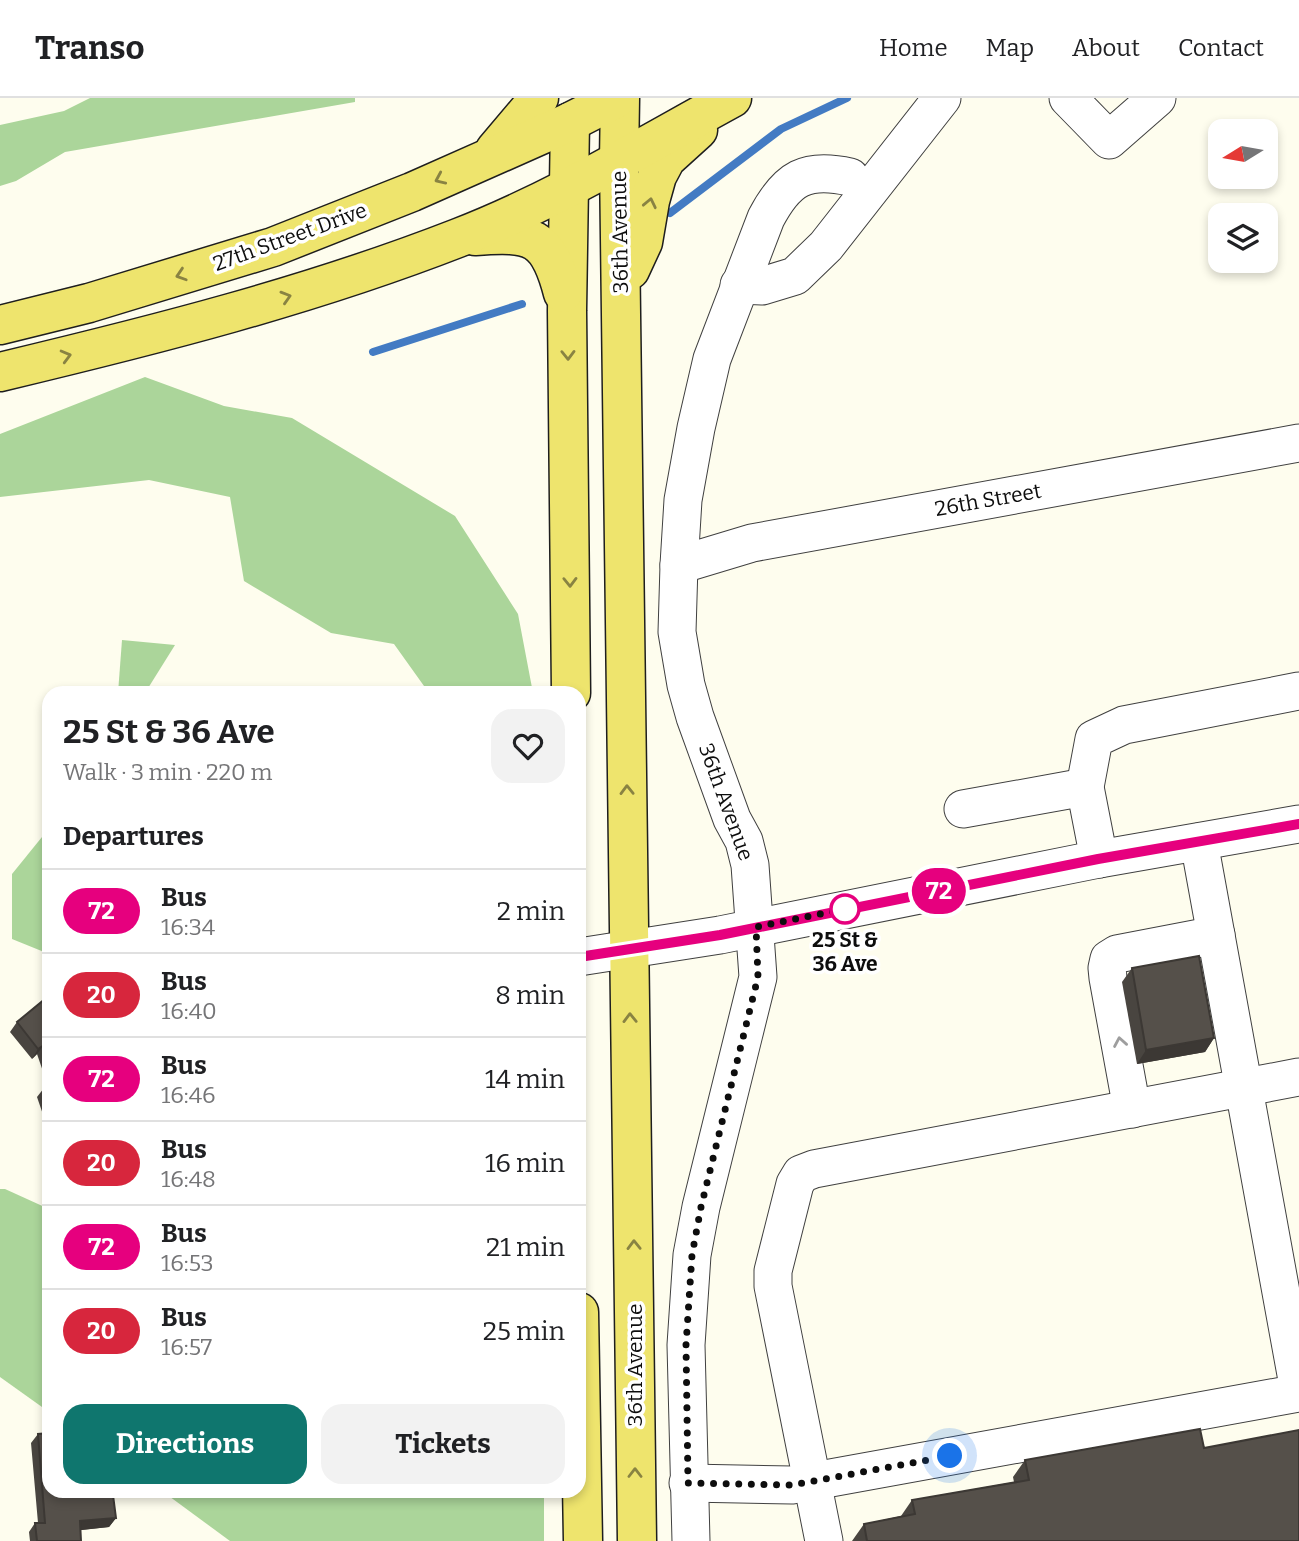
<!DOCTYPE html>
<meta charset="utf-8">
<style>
body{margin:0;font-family:Bitter,serif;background:#f2f2f2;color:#202124;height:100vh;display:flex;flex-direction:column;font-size:26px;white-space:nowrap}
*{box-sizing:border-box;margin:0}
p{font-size:23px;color:#757577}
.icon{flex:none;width:38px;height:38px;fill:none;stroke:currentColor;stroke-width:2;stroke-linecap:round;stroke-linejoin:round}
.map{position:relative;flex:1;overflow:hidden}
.sheet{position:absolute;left:42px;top:588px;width:544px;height:812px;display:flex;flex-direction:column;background:#fff;border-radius:21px;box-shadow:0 4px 10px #0003}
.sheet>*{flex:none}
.badge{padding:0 14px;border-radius:23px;font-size:24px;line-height:46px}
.needle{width:46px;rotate:259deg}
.controls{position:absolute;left:1208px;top:21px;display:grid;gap:14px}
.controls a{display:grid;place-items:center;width:70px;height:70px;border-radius:14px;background:#fff;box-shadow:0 4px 10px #0003;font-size:35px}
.you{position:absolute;width:35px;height:35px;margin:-18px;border:5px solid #fff;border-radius:50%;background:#1a73e8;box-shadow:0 0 0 10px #1a73e833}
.map>.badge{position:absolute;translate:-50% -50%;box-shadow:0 0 0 4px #fff}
h2{padding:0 21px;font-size:26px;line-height:63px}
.round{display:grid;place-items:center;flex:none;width:74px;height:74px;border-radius:21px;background:#f2f2f2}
.overview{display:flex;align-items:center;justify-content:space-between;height:119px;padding:0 21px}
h1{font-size:33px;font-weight:700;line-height:52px}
.action{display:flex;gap:14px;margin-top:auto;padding:14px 21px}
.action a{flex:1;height:80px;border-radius:21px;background:#0f766e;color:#fff;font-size:28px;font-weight:700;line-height:80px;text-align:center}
.action a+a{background:#f2f2f2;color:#202124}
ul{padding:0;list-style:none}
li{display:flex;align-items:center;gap:21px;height:84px;padding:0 21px;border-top:2px solid #e0e0e0}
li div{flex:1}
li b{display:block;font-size:26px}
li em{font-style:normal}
li .badge{min-width:77px;font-weight:700;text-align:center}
header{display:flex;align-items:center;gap:42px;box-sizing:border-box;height:98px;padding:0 35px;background:#fff;border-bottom:2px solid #e0e0e0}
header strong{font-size:33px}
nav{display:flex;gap:38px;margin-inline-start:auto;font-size:24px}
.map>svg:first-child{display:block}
.forest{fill:#abd59a}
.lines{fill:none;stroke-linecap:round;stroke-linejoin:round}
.stream{stroke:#437bc3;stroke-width:8}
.minor-casing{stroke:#404040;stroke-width:39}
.major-casing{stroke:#1e1e1e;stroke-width:41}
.minor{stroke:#fff;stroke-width:37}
.major{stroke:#eee46d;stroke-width:38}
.wall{fill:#494540}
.shaded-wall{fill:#3c3834}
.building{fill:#55504a;stroke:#3c3834;stroke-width:2}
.oneway{stroke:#898342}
.oneway2{stroke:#9e9e9e}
.line-casing{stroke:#fff;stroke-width:16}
.line{stroke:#e6007e;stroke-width:10}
.walk{stroke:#0d0d0d;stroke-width:7;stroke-dasharray:0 12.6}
.stop-dot{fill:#fff;stroke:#e6007e;stroke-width:3.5}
.labels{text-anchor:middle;stroke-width:7;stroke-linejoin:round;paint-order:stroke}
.street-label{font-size:21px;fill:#0d0d0d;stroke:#fff}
.stop-label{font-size:21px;font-weight:bold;fill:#0d0d0d;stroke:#fff}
</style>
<header>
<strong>Transo</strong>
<nav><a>Home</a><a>Map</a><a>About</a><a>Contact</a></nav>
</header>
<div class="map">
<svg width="1299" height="1443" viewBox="0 0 1299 1443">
<rect width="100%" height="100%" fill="#fefdee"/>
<!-- forest -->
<g class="forest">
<path d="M90,0H355V4L65,54L16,83L0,88V27L64,13Z"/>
<path d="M145,279L224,308L292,320L455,418L518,516L533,595H429L394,546L331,535L244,483L230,399L149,382L0,399V336Z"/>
<path d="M122,542L175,547L145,595H118Z"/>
<path d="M49,736V856L12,841V776L42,739Z"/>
<path d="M0,1091H5L49,1111V1314L0,1279Z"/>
<path d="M162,1393H544V1443H230Z"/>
</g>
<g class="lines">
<!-- stream -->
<g class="stream">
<path d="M670,115L781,31L847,0"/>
<path d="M373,254L522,206"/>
</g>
<defs>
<g id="minor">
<path d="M1068,0L1109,42L1157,0"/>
<path d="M739,187L762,188L795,178L826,148L942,0"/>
<path d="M679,467L752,445L1299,345"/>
<path d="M963,711L1085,689"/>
<path d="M1199,744L1299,1293"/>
<path d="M1099,761L1085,689L1094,641L1124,627L1299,593"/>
<path d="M579,859L720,837L1099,761L1299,726"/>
<path d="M1132,1011L1108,880L1107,870L1109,861L1117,856L1216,837"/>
<path d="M688,1385L792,1387L1299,1295"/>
<path d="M691,1443L686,1247L692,1157L701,1109L758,879L750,767L744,743L732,721L695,619L686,587L677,534L679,467L683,402L696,330L712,261L766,120C787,80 806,69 850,79"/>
<path d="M824,1443L773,1188V1173L795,1086L801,1076L814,1071L1299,979"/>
</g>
<g id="major">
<path d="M620,0L619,63L637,1443"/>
<path d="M570,24L567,213L571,595"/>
<path d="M495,52L539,0"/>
<path d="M475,138C532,134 548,137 563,195"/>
<path d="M630,172L643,144L650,103L657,78L666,61L698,32"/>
<path d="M0,227L89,205L273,149L412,94L570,24L617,0"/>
<path d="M0,274C155,237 309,198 458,140C554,103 642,49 732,0"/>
<path d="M579,1214L583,1443"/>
</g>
</defs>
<!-- minor casing -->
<use href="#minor" class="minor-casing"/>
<!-- major casing -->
<use href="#major" class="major-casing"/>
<!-- minor -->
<use href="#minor" class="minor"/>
<!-- major -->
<use href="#major" class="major"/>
</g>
<!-- wall -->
<g class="wall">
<path d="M1132,870L1214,940L1205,954L1137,966L1122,884Z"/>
<path d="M49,906V1034L37,999L44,990L48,988L37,956L32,961L10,934L17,924Z"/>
<path d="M38,1336L98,1398L116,1420L109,1429L80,1432L81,1443H30L29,1434L35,1425H38L31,1345Z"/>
<path d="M1204,1350L1299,1443H852L864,1426L901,1418L912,1402L1014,1384L1013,1379L1025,1362Z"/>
</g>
<!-- shaded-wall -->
<g class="shaded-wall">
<path d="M1214,940L1205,954L1137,966L1146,952Z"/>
<path d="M44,947L37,956L32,961L38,951Z"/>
<path d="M116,1420L109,1429L73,1433L80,1423Z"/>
</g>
<!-- building -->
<g class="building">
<path d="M1199,858L1214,940L1146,952L1132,870Z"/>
<path d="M45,901L49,906V962L44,947L38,951L17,924Z"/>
<path d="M49,988V1006L44,990Z"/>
<path d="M1200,1331L1204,1350L1299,1332V1443H867L864,1426L915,1416L912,1402L1029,1382L1025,1362Z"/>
<path d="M49,1335V1393H98V1398L113,1397L116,1420L80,1423L81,1443H37L35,1425H45L38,1336Z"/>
</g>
<!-- one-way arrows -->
<defs><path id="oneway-chevron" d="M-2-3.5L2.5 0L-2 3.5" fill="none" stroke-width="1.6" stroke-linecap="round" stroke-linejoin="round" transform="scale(1.75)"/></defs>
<g class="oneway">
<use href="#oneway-chevron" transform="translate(440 81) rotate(156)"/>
<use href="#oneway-chevron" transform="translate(650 105) rotate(-78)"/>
<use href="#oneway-chevron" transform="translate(181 177) rotate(162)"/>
<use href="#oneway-chevron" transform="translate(286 199) rotate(-17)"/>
<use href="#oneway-chevron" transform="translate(568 257) rotate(89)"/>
<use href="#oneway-chevron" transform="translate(66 258) rotate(-15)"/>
<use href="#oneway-chevron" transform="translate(570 484) rotate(89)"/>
<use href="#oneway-chevron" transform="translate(627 692) rotate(-91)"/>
<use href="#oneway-chevron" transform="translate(630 920) rotate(-91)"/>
<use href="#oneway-chevron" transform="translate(634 1147) rotate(-91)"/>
<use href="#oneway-chevron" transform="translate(635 1375) rotate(-90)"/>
</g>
<use class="oneway2" href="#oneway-chevron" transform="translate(1120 944) rotate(-100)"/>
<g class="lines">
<defs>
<path id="line" d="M579,859L720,837L1098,761L1299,726"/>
</defs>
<!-- line casing -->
<use href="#line" class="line-casing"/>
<!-- line -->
<use href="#line" class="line"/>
<!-- walk -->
<path class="walk" d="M845,811L756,829L758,879L701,1109L692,1157L686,1247L688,1385L792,1387L950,1358"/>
</g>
<!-- markers -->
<circle class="stop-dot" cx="845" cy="811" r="14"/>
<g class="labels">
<!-- street labels -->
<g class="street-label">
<text transform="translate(620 134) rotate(-91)" y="7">36th Avenue</text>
<text transform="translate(290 139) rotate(-20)" y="7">27th Street Drive</text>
<text transform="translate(988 402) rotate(-10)" y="7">26th Street</text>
<text transform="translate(726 704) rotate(70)" y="7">36th Avenue</text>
<text transform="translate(635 1267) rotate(-90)" y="7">36th Avenue</text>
</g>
<!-- stop labels -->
<g class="stop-label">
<text x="845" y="849">25 St &amp;<tspan x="845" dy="24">36 Ave</tspan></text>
</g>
</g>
</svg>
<div class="controls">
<a><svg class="needle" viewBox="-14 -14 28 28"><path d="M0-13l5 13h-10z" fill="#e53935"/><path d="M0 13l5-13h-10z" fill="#757577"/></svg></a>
<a><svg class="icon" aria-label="layers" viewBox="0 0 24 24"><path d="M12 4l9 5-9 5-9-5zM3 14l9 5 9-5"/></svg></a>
</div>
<div class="you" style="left:950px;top:1358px"></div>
<b class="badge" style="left:939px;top:793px;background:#e6007e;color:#fff">72</b>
<section class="sheet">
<div class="overview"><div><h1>25 St &amp; 36 Ave</h1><p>Walk · 3 min · 220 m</p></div><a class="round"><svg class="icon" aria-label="heart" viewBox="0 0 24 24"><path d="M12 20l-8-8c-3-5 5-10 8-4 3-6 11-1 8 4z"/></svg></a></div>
<h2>Departures</h2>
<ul>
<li><span class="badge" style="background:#e6007e;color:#fff">72</span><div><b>Bus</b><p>16:34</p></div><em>2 min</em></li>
<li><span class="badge" style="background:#d7263d;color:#fff">20</span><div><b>Bus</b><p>16:40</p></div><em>8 min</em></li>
<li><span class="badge" style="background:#e6007e;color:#fff">72</span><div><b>Bus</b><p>16:46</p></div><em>14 min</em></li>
<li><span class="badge" style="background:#d7263d;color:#fff">20</span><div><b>Bus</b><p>16:48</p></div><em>16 min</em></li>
<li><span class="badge" style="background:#e6007e;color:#fff">72</span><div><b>Bus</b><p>16:53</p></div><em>21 min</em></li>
<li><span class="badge" style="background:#d7263d;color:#fff">20</span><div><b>Bus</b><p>16:57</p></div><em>25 min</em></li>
</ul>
<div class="action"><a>Directions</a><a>Tickets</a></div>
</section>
</div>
